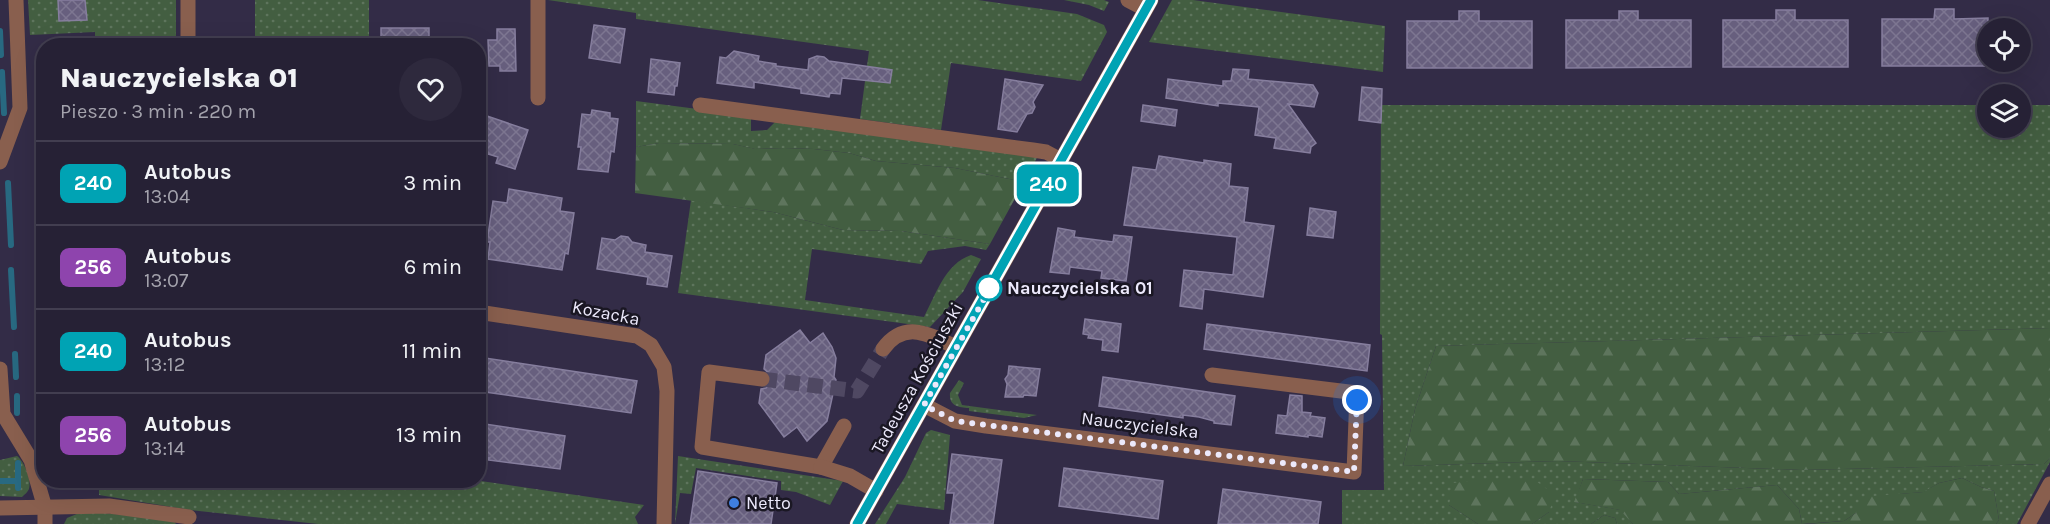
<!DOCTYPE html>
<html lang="pl">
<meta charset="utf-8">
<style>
body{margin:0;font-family:Karla,sans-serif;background:#2e293d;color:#f1f3f6;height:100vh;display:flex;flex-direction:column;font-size:22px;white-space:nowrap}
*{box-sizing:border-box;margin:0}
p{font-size:20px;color:#a4a3ad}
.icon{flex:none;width:33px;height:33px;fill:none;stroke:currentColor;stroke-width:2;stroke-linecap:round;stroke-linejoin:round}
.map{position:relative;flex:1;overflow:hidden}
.panel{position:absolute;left:36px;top:38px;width:450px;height:450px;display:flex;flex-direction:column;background:#262135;border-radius:24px;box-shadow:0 6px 24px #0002,0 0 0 2px #423e50}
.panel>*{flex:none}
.badge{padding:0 12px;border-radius:9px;font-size:21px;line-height:39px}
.buttons{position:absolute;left:1977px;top:18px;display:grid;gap:12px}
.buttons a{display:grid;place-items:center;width:54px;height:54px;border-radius:50%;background:#262135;box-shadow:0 6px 24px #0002,0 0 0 2px #423e50;font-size:30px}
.you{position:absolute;width:30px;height:30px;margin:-15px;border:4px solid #fff;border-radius:50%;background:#1a73e8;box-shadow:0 0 0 9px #1a73e833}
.map>.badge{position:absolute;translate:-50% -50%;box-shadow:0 0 0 3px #fff}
.round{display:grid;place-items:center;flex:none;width:63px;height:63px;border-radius:32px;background:#2e293d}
.overview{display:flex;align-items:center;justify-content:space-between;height:102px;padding:0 24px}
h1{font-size:28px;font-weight:800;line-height:45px}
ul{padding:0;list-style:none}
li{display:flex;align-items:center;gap:18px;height:84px;padding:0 24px;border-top:2px solid #423e50}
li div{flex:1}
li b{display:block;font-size:22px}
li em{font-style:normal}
li .badge{min-width:66px;font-weight:700;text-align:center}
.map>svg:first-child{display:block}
.grass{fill:url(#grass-dots)}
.forest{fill:url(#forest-firs)}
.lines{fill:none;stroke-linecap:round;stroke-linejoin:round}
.stream{stroke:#286981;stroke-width:6}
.building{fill:url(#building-cross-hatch);stroke:#867e9e;stroke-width:1.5}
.minor-tunnel{stroke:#4f4862;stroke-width:15;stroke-dasharray:15 8;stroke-linecap:butt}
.minor{stroke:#895f4e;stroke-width:15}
.line-casing{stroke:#fff;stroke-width:14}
.line{stroke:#00a3b4;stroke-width:9}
.walk{stroke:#ece9fb;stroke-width:6;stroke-dasharray:0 10.8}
.stop-dot{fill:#fff;stroke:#00a3b4;stroke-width:3}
.shop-dot{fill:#3f7fe0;stroke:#1a1723;stroke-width:2}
.labels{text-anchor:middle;stroke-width:5;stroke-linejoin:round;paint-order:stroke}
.stop-label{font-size:18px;font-weight:bold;fill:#ece9fb;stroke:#1a1723;text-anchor:start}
.street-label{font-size:18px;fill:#ece9fb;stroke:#1a1723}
.poi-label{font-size:18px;fill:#ece9fb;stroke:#1a1723;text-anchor:start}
</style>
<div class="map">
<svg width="2050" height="524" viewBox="0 0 2050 524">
<defs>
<pattern id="grass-dots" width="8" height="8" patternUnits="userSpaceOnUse" patternTransform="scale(1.5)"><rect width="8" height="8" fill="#435e41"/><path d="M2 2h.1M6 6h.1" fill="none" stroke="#5e755d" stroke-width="1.8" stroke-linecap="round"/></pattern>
<pattern id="forest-firs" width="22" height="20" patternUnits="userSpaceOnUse" patternTransform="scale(1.5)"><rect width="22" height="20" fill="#435e41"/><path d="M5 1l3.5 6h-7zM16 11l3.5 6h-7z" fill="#5e755d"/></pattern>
<pattern id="building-cross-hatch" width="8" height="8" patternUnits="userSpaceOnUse" patternTransform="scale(1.5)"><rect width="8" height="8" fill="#675f7e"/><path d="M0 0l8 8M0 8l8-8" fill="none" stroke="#7d7691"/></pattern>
</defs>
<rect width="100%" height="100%" fill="#332c47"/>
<!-- grass -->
<g class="grass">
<path d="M28,0H176V45H95V32L30,35Z"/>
<rect x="255" y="0" width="114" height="45"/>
<path d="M548,0H978L1077,14L1104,25L1107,32L1081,81L951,63L941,130L860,119L869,51L636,19V13Z"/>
<path d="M1064,0H1104L1109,2L1104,11L1089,5Z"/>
<path d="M1172,0H1193L1385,26L1383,72L1149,42Z"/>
<path d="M636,101L751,116V131L767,130L777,120L1038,156L1024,182L955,168L876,161L849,153L814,149L784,148L755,149L733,144L659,143L636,147Z"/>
<path d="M1381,105H1987L1988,128H2020L2021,105H2050V328L1436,346L1415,409L1403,466L1558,461L1802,470L2044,464L2050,458V462L2017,524H1996L1999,520L1994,491L1981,487L1962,478L1939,483L1924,492L1900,494L1856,513L1844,521L1802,524L1799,509L1777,485L1679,494L1668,482L1583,479L1575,502L1621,510L1633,524H1617L1615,518L1604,515L1591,524H1532L1549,512L1449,505L1478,524H1342V490H1384L1382,335L1380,334Z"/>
<path d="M691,200L773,212L843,230L901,231L990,244L986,250L965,246L928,251L921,264L812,249L805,300L924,317C936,294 945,264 971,255L981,259L963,292L930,327L678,293Z"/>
<path d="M959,380L964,383L958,395L962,405L1037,415L1024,418L969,411V408C958,407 949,406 950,393Z"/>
<path d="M931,430L950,435L944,510L897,504L886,524H875L905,477L926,433Z"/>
<path d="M17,456C24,461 32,480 29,489C27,493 25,494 22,497L0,496V460Z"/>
<path d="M678,456L843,481L830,505L796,492L781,490V481L696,468L691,494L680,493L675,524Z"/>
<path d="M99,480H474L644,505L635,517L638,524H318L190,510L99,495Z"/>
<path d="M84,511L173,520L176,524H64L67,518Z"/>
</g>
<!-- forest -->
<g class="forest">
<path d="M659,143L733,144L756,149L784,148L814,149L849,153L876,161L955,168L1024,182L990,244L901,231L843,230L773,212L635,193L636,147Z"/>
<path d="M2050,328V458L2044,464L1802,470L1558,461L1403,466L1415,409L1436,346Z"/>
<path d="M1962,478L1981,487L1994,491L1999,520L1996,524H1806L1844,521L1856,513L1861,497L1923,492L1939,483Z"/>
<path d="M1494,479L1536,481L1555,495L1549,512L1532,524H1478L1449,505L1453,483Z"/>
<path d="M1583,479L1668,482L1679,494L1777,485L1799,509L1802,524H1633L1620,510L1574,502Z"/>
<path d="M1604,515L1615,518L1617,524H1591Z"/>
</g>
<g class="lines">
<!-- stream -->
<g class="stream">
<path d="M0,31L1,55"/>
<path d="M2,72L4,113"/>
<path d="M8,183L11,245"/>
<path d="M11,270L14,327"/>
<path d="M15,354L16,377"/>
<path d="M17,396V413"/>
<path d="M0,481H18"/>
<path d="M18,488V463"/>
</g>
</g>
<!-- building -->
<g class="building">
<path d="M58,0H85L87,20L59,21Z"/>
<path d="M1935,9H1954V19L1988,18V66H1882V19H1934Z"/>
<path d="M1776,10H1795V20H1848V67H1723V20H1776Z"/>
<path d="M1459,11H1479V21H1532V68H1407V21H1459Z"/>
<path d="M1619,11H1638V20H1691V67L1566,68V20H1619Z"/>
<path d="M594,25L625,29L620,63L589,58Z"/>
<rect x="381" y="28" width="48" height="17"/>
<path d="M497,29H515L516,71H500V66H489L488,40H497Z"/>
<path d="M734,51L759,56L758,61L776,64V66L808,70L809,59L817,56L824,57L829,61L892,70L890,83L842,78L840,94L830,93L829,97L801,93V89L754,82V88L717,83L720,57L726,58Z"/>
<path d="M651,59L680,63L677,86H675L674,95L648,92Z"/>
<path d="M1233,69L1249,70L1248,79L1313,85L1318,93L1314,107L1288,104L1316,143L1311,147L1310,153L1274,148L1276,138L1255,135L1259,107L1218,103V106L1166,98L1168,79L1223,86V81H1231Z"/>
<path d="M1005,79L1043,85L1033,102L1035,107L1032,113L1027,114L1017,132L998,129Z"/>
<path d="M1362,87L1382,89L1381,123L1359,120Z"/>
<path d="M1143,105L1177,110L1175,126L1141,121Z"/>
<path d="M592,110L610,113V118L618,119L614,152L611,151L608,172L578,169L581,147H578L582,114L591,115Z"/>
<path d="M487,116L528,130L515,169L496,163L498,157L478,151V142Z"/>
<path d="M1159,156L1204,163V160L1231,164L1229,186L1248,188L1244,222L1274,226L1263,297L1204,289L1202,309L1180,306L1184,270L1233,275L1237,237L1124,225L1133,167L1156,170Z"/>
<path d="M509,189L562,198L560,211L574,213L568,254L565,253L562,270L488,259L490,242H487L493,201L507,203Z"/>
<path d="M1310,208L1336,212L1333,238L1307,235Z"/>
<path d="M1058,228L1075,231L1074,237L1113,242L1114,235L1132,237L1126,281L1101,278L1102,271L1070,267L1069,274L1050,272Z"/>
<path d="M621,236L628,237L632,242L646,245L645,252L672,256L667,287L647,284L648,277L597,269L602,238L615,240Z"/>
<path d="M1085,319L1121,324L1118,352L1102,350L1103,340L1088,338L1089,335L1083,334Z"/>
<path d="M1207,324L1370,345L1367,371L1204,349Z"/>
<path d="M800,330L810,343L823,333L832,347L836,358L834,377L836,380L827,421L807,441L797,427L784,437L759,403L761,389L766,388L772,381L771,375L764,369L766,355Z"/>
<path d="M478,357L637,381L631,413L478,391Z"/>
<path d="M1009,366L1040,369L1036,396L1024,395L1023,397H1005L1007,384L1005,379L1008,375Z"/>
<path d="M1103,377L1235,396L1231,425L1214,423V421L1199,417L1183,415V418L1099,406Z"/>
<path d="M1290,395L1302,396V412L1311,413L1310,416L1325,418L1322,437L1308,435V437L1276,433L1278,415L1287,416Z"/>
<path d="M478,423L565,436L560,469L488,460L489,458L478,457Z"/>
<path d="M952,454L1002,460L993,524H950L954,493H947Z"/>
<path d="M1064,468L1163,481L1158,519L1059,506Z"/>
<path d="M698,471L777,483L771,524H690Z"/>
<path d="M1223,489L1321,502L1318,524H1218Z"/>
</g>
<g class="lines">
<!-- minor-tunnel -->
<path class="minor-tunnel" d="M762,379L857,391L883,349"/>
<!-- minor -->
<g class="minor">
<path d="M538,0V98"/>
<path d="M1128,0L1145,9"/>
<path d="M188,45V0"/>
<path d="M700,105L1033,150L1046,152L1061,160"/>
<path d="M0,162L20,108L16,0"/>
<path d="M478,312L637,336L651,345L664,367L667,391L664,524"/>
<path d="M883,349C905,319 930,335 956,347"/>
<path d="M0,369L3,414L31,460L45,508V524"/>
<path d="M762,379L709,372L702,447L821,467L844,426"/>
<path d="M924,405L955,421L986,426L1354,472L1357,393L1212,375"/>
<path d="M821,467L850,476L876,491"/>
<path d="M0,508L109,506L189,517"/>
<path d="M857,524L1151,0"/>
<path d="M2028,524L2050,484"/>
</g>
</g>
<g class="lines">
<defs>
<path id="line" d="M857,524L1151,0"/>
</defs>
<!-- line casing -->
<use href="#line" class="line-casing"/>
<!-- line -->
<use href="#line" class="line"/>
<!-- walk -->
<path class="walk" d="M989,288L992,285L924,405L955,421L1354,472L1357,400"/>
</g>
<!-- markers -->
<circle class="stop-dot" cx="989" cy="288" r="12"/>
<circle class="shop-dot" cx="734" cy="503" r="6"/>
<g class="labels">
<!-- stop labels -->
<g class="stop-label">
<text x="1007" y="294">Nauczycielska 01</text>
</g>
<!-- street labels -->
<g class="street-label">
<text transform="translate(606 313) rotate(11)" y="6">Kozacka</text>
<text transform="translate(917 378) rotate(-61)" y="6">Tadeusza Kościuszki</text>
<text transform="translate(1140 425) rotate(7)" y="6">Nauczycielska</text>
</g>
<!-- poi labels -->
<g class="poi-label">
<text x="746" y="509">Netto</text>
</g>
</g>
</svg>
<div class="buttons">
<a><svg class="icon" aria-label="locate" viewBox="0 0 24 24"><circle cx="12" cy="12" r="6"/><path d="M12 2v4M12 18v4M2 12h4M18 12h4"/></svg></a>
<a><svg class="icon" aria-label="layers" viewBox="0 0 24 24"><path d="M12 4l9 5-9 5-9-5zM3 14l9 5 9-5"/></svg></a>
</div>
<div class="you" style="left:1357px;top:400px"></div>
<b class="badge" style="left:1048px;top:184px;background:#00a3b4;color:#fff">240</b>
<section class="panel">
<div class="overview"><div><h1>Nauczycielska 01</h1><p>Pieszo · 3 min · 220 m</p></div><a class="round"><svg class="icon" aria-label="heart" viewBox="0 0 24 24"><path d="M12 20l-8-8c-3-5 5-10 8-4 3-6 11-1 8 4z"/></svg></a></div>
<ul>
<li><span class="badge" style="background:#00a3b4;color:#fff">240</span><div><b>Autobus</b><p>13:04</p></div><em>3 min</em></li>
<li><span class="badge" style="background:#8e44ad;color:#fff">256</span><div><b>Autobus</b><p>13:07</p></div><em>6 min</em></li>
<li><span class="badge" style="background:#00a3b4;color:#fff">240</span><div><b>Autobus</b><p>13:12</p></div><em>11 min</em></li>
<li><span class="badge" style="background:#8e44ad;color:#fff">256</span><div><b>Autobus</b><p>13:14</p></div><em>13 min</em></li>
</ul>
</section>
</div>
